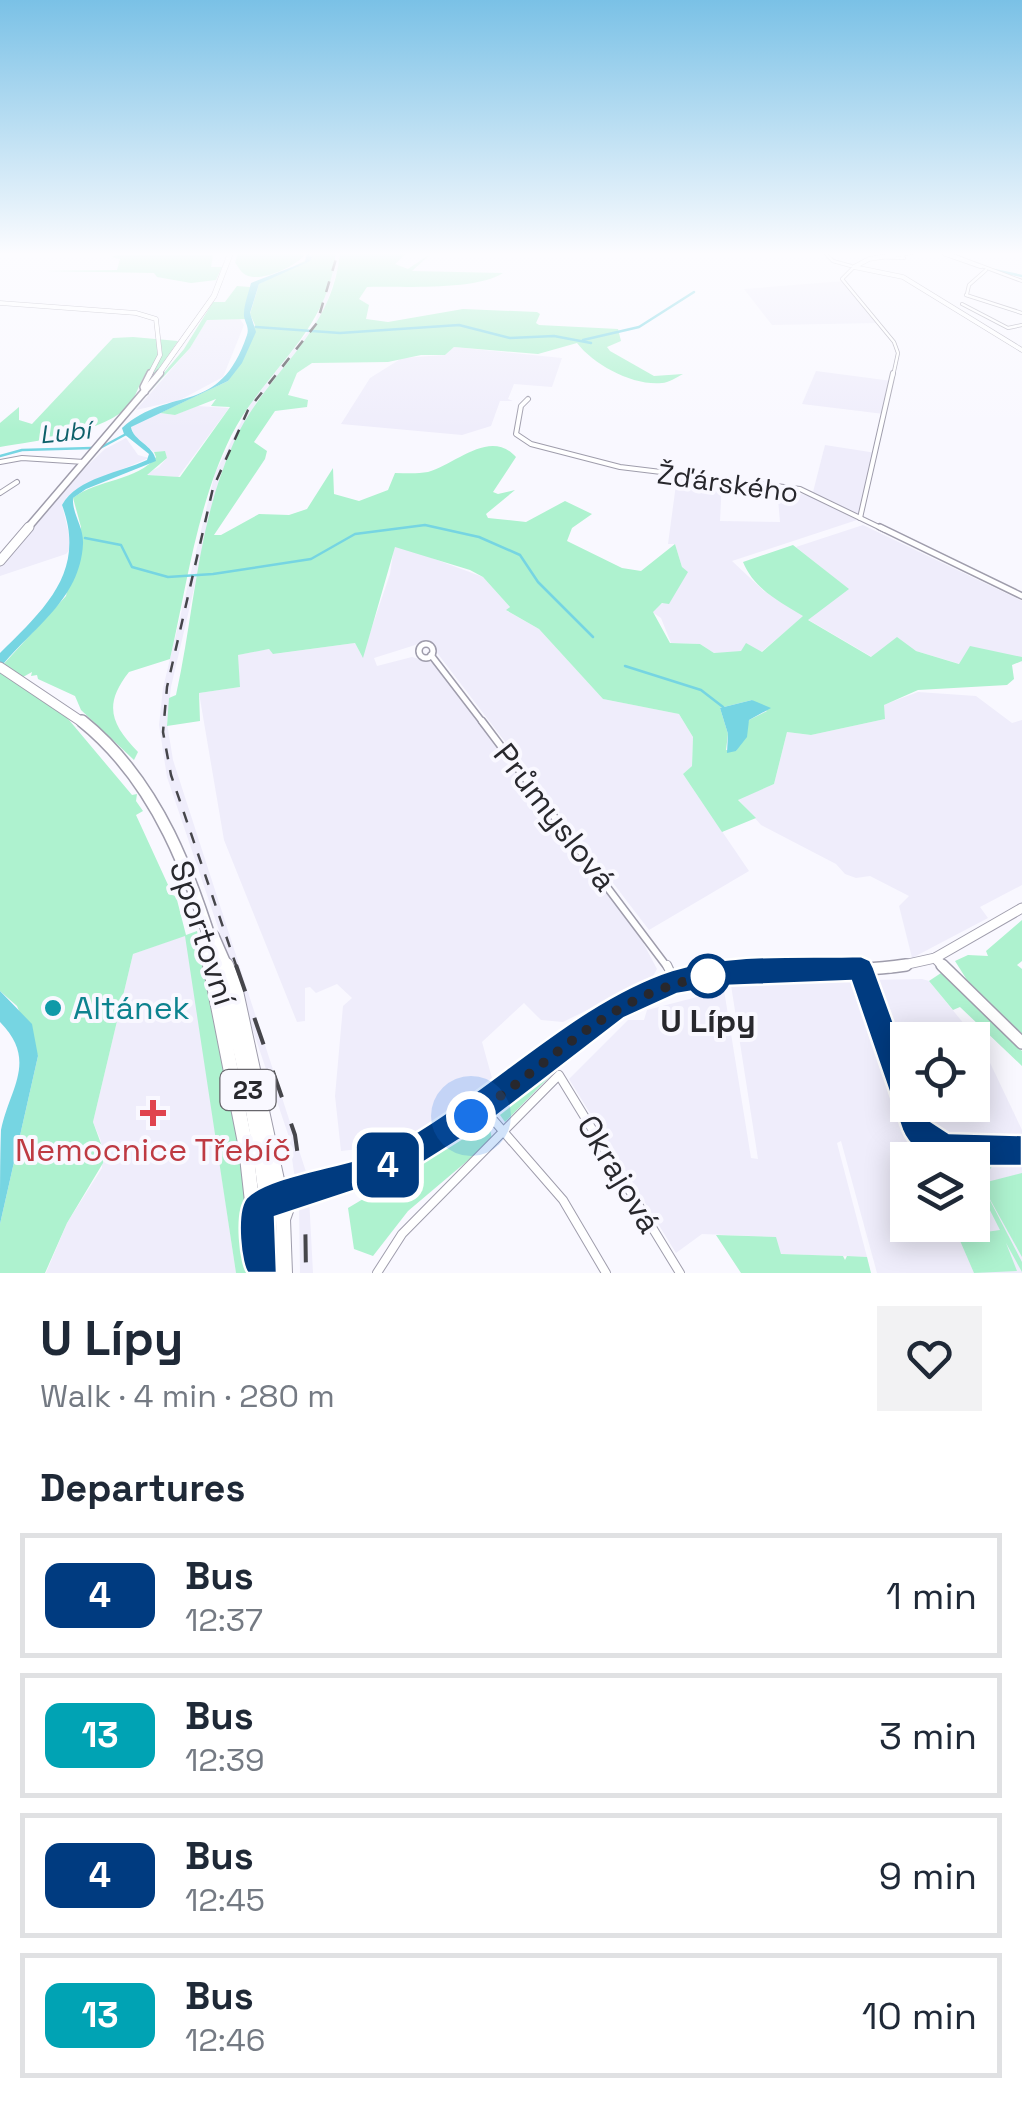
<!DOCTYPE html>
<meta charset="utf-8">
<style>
body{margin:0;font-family:"Space Grotesk",sans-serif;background:#f2f2f3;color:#1f2937;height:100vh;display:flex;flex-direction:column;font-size:38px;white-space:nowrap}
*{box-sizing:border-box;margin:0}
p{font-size:32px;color:#747a83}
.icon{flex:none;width:55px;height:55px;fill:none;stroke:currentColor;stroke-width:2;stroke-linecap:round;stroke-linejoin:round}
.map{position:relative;height:1273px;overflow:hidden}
.side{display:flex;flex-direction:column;background:#fff;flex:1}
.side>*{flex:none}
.badge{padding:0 20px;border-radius:15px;font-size:35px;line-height:65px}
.tools{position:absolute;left:890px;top:1022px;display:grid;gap:20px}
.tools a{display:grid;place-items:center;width:100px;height:100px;border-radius:0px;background:#fff;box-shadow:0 5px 25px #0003;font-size:50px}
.you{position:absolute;width:50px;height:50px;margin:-25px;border:8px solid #fff;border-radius:50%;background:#1a73e8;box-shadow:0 0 0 15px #1a73e833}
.map>.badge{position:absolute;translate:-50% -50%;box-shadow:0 0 0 5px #fff}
h2{padding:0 40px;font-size:38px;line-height:90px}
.round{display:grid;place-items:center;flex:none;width:105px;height:105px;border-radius:0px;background:#f2f2f3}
.head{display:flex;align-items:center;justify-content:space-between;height:170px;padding:0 40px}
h1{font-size:48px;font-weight:700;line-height:75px}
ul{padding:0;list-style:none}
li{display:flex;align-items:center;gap:30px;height:125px;margin:0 20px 15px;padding:0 20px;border:5px solid #e0e1e3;border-radius:0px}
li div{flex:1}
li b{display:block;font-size:38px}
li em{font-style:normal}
li .badge{min-width:110px;font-weight:700;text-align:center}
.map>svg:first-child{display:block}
.built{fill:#efedfb}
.green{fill:#aef2cf;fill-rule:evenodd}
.water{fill:#76d5e2}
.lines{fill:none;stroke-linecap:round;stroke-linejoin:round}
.stream{stroke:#76d5e2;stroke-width:2.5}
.minor-far4-casing{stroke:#9f9dac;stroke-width:4}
.minor-far3-casing{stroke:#9f9dac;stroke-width:6}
.minor-far2-casing{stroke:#9f9dac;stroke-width:8}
.minor-far1-casing{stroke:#9f9dac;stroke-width:9}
.minor-casing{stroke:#9f9dac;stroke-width:10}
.tertiary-far1-casing{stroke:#9f9dac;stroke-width:5}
.tertiary-casing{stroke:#9f9dac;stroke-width:8}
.secondary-far1-casing{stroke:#9f9dac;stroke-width:11}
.secondary-casing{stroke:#9f9dac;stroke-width:14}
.primary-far4-casing{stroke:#9f9dac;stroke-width:6}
.primary-far3-casing{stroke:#9f9dac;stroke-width:9}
.primary-far2-casing{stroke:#9f9dac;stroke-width:11}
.primary-far1-casing{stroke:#9f9dac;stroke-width:14}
.primary-casing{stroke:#9f9dac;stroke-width:16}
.minor-far4{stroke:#fff;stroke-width:2.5}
.minor-far3{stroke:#fff;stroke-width:4}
.minor-far2{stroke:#fff;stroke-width:5}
.minor-far1{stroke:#fff;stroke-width:6}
.minor{stroke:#fff;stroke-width:8}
.tertiary-far1{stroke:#fff;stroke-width:4}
.tertiary{stroke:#fff;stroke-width:5}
.secondary-far1{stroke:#fff;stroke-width:9}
.secondary{stroke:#fff;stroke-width:11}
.primary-far4{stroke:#fff;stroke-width:5}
.primary-far3{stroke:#fff;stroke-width:6}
.primary-far2{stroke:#fff;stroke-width:9}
.primary-far1{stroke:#fff;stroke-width:11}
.primary{stroke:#fff;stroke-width:14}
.rail-far1{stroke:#46464b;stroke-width:2.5;stroke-dasharray:11 11;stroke-linecap:butt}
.rail{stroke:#46464b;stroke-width:4;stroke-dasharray:28 28;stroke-linecap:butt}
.secondary-bridge-casing{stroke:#9f9dac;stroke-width:14;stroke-linecap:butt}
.secondary-bridge{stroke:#fff;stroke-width:11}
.line{fill:#003b80;stroke:#fff;stroke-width:2.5}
.walk{stroke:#28282d;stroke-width:10;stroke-dasharray:0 18}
.stop-dot{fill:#fff;stroke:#003b80;stroke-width:5}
.culture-dot{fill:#0f9aa8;stroke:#f9f8ff;stroke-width:4}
.health-dot{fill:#e0444e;stroke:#f9f8ff;stroke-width:4}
.labels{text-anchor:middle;stroke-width:8;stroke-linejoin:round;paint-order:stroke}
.far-water-label{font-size:25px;font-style:italic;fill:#0e606a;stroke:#f9f8ff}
.shield{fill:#f9f8ff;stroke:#67666c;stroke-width:2.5}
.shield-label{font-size:25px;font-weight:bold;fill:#28282d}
.street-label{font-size:28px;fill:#28282d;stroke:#f9f8ff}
.near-street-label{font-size:32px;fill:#28282d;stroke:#f9f8ff}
.near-culture-label{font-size:32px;fill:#0d838f;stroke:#f9f8ff;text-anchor:start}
.near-stop-label{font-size:32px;font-weight:bold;fill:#28282d;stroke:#f9f8ff}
.near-health-label{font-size:32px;fill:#be3a42;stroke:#f9f8ff}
</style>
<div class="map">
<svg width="1022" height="1273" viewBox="0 0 1022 1273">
<rect width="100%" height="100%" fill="#f9f8ff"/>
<!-- built -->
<g class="built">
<path d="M336,252H340L339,265L320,323L257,401L221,473L171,687L167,723L173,760L308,1178L313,1273H300L299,1208L289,1137L167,777L159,725L163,688L215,473L252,401L315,323Z"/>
<path d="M844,281L880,323L772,325L744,289Z"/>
<path d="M240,319L244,325L223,377L180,400L136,410L190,348L207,320Z"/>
<path d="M454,347L562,358L552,387L514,384L508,399L513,401H500L491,426L462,435L341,424L370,378L402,358L445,355Z"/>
<path d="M816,371L892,381L884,414L802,404Z"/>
<path d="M197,406L229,408L178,477L145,475L159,467L167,458L164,451L154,452L134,435L131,426L160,413L175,415Z"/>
<path d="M126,438L138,455L149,458L89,483L67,497L62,505L72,547L66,554L0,576V567L85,468L105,449Z"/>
<path d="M825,445L876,453L860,518L813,492Z"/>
<path d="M677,477L722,481L720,521L780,522L777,487L812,497L857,520L732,561L764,591L804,616L761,652L714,653L700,644L671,643L661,618L652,612L664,602L682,567L675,544H668Z"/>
<path d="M863,525L1022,601V665L1021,657L960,664L916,651L872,657L807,619L848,589L796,547Z"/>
<path d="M394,547H402L483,577L510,607L507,611L539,629L603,699L679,714L693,737L692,766L683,774L749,871L649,930L428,641L374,658L377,666L412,657L433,663L640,937L657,969L652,978L563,1022L541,1020L524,1003L482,1042L492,1078L466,1104L395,1145L341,1151L335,1096L343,1006L352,998L337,984L316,993L310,987L305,988V1021L297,1022L224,840L199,693L240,687L237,655L269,649L274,654L355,643L362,656L390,574Z"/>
<path d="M918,692L976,696L1012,723L1022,720V885L980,907L988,918L912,958L899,906L909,896L870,876L856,878L845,874L836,864L761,825L738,799L774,784L787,732L811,735L885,719L883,705Z"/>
<path d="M186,935L236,1273H46L67,1223L102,1168L101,1141L93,1122L133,954Z"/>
<path d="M848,976L855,978L912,1153L935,1159H940V1154L947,1160H908V1225H972V1160H950L957,1159L956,1156L1022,1157V1273H877L841,1141L837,1143L867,1257L781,1254L775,1237L702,1234L676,1253L569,1079L628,1020H644L647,1010L724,990L751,1158L758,1159L731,985Z"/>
<path d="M922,979L929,981L982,1046L1022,1130V1146H950L925,1132L916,1105H972V1040H908L907,1081L897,1063L868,980Z"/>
</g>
<!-- green -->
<g class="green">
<path d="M238,252H301L304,256C295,266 261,283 246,275C241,273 239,267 235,263Z"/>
<path d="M310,252H336C328,333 266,368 231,436C197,505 187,585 170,659L129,672C103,705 111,724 138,752L134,760L81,710L75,696L38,679L37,675L31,676L32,672L14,682L64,714L132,795L137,794L136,801L143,811L136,815L169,887L168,894L176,896L186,935L197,931L238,1118L251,1273H236L185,936L133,954L93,1122L104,1152L103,1163L67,1223L45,1273H0V1224L38,1056L17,1006L0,991V668L66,596L81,527L73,498C97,479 138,481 156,457L154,452L165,451L167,458L147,475L180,477L230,407L211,406L216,399L175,415L160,413L228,381L255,325L250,314L259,284L312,257Z"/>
<path d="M340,252H408L395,264L408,269L433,252L412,271L503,273C475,291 402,286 367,287L359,299L369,305L366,319L388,322L463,309L537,312L540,314L536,323L539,325L618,329L621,341L607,347L610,351L654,376L683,374C677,377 668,383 662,383C633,386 594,365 577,343L538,354L454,347L445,355H421L388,362L312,363L297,373L288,395L308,400L307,407L275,411L254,442L267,451L265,459L214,535H221L259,514L289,515L307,509L333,468L334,494L359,501L388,490L395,473C405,473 417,474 428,472C456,464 490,428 516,457L493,492L498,494L515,490L486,514L488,518L526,522L565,501L592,514L572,528L567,541L622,568L641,571L675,544L682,567L688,572L669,604L662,603L653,612L670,643L700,644L714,653L741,651L746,643L762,652L803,616C779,601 754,589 743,562L793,545L849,589L808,620L871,657L897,637L916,651L959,664L970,646L1022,657V661L1012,665L1014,679L1007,685L918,690L884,705L885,719L811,735L787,732L774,784L738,800L756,818L722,832L683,774L692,766L693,737L679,714L603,699L539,629L506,610L510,607L483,577L470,570L395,547L363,658L355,643L273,654L269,649L238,655L240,687L199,693L200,721L167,726L169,698L176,695C195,610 197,523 234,442C266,371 333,335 340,252ZM752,700L767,711L749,720L736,751L726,750L728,734L720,708Z"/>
<path d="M116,255H213L211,267H222L216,280L191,283L157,277L154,273L45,271L117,270L120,259L112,257Z"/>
<path d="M237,286L250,287L246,319L207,320L190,348L130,413L184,349L213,302H225Z"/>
<path d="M133,337L178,341L156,373L145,375C139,384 136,396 130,404C106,433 36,441 0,447V423L19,407V420L32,424L113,338Z"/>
<path d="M1022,920V961L1017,965L1022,969V1034L967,980L955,961L968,955L988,956L986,951Z"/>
<path d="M941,973L1022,1051V1066L960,1007L953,1010L929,981Z"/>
<path d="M597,1028L505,1122L495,1108L502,1099Z"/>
<path d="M480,1121L490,1128L492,1140L408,1211L373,1256L354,1249L348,1208L415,1168Z"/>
<path d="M1010,1156L1022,1158V1162L995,1163L981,1180L983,1183L1022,1173V1257L982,1185L1022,1262V1272L1006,1243L1017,1271L974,1273L958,1236L1000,1230L973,1177V1169L977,1175L986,1161Z"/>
<path d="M716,1235L776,1237L781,1254L843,1256L845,1260L847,1256L867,1257L871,1273H741Z"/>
</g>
<!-- water -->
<g class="water">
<path d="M307,252L312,257L310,261L259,284L250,313L256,332L242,363L228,381L131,427C133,441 154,445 156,461L86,489L73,498C72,514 84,527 83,544C80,600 32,628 0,668V653C44,609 87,572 62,505C78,477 120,473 147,460L149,454L124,434L122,428C172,384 219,418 247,335C250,326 243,321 244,313C244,305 249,291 251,283L305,262Z"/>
<path d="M752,700L771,708L749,720L747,737L736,751L727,753L728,734L720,708Z"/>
<path d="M0,991L32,1024L38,1056L0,1224C0,1194 0,1159 1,1130C10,1087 38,1061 0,1022Z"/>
</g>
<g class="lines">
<!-- stream -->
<g class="stream">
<path d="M994,270L1022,276"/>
<path d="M256,327L340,333L459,325L510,338L554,336L591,343"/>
<path d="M583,340L639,327L694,292"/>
<path d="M100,448L128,433"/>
<path d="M0,456L22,450L92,448"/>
<path d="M85,538L121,545L132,567L168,577L213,574L311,559L355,534L425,525L479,537L520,555L538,582L593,637"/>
<path d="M625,666L701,690L723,707"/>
</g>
<defs>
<g id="minor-far4">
<path d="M824,252L833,261L851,266"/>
<path d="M944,252L1022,281"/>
<path d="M944,254L981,267"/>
<path d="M876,257L904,258L901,255"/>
<path d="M854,267L842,279L894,342L898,353L893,376"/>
<path d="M967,294L969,285L986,270"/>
<path d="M966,295L1022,313"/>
<path d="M962,304L1008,328L1022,325"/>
</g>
<g id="minor-far3">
<path d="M528,399L521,406L516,434L531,444L620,467L800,489L885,530"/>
<path d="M0,462L22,458L84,462"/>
<path d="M0,493L17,482"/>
<path d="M860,518L893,373"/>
</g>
<g id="minor-far2">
<path d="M880,527L1022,596"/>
<circle cx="426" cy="651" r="7"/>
<path d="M431,655L484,724"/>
</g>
<path id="minor-far1" d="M482,721L668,968"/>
<g id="minor">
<path d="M667,965L675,982"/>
<path d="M861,969L917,1130L941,1145L1022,1151"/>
<path d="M483,1108L563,1200L606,1273"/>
<path d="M377,1273L402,1234L559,1075L680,1273"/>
</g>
<g id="tertiary-far1">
<path d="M854,267L903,277L1022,350"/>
<path d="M854,267L869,259L913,252"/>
<path d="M0,303L136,313L156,319L160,355L149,376"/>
</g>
<path id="tertiary" d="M145,392L143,387L150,373"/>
<g id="secondary-far1">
<path d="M935,958L945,968"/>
<path d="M890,968L935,958L1022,908"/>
</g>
<g id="secondary">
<path d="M942,965L1022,1043"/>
<path d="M350,1179C406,1158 456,1129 503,1093C550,1058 593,1015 648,993C730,959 820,978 906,965"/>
</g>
<path id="primary-far4" d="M157,376L214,296L231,252"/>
<path id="primary-far3" d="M26,530L160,373"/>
<g id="primary-far2">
<path d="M0,561L29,527"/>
<path d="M0,667L85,724"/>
</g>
<g id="primary-far1">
<path d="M82,721C158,782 192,877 219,968"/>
<path d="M213,936L227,968"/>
<path d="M205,938L211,968"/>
</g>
<g id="primary">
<path d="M210,965L246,1148L260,1273"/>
<path d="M218,965C248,1066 267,1168 272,1273"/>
<path d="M226,965L235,987L277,1180L283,1190L298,1196"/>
<path d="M285,1273L283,1219L289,1202"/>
</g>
</defs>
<!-- minor-far4 casing -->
<use href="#minor-far4" class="minor-far4-casing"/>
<!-- minor-far3 casing -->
<use href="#minor-far3" class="minor-far3-casing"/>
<!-- minor-far2 casing -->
<use href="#minor-far2" class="minor-far2-casing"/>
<!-- minor-far1 casing -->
<use href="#minor-far1" class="minor-far1-casing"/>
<!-- minor casing -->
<use href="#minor" class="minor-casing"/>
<!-- tertiary-far1 casing -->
<use href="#tertiary-far1" class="tertiary-far1-casing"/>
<!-- tertiary casing -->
<use href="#tertiary" class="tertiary-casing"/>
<!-- secondary-far1 casing -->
<use href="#secondary-far1" class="secondary-far1-casing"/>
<!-- secondary casing -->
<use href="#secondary" class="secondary-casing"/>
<!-- primary-far4 casing -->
<use href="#primary-far4" class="primary-far4-casing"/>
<!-- primary-far3 casing -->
<use href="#primary-far3" class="primary-far3-casing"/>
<!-- primary-far2 casing -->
<use href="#primary-far2" class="primary-far2-casing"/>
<!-- primary-far1 casing -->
<use href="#primary-far1" class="primary-far1-casing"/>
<!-- primary casing -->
<use href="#primary" class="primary-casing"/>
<!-- minor-far4 -->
<use href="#minor-far4" class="minor-far4"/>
<!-- minor-far3 -->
<use href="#minor-far3" class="minor-far3"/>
<!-- minor-far2 -->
<use href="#minor-far2" class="minor-far2"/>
<!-- minor-far1 -->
<use href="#minor-far1" class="minor-far1"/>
<!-- minor -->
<use href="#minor" class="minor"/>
<!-- tertiary-far1 -->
<use href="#tertiary-far1" class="tertiary-far1"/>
<!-- tertiary -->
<use href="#tertiary" class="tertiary"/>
<!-- secondary-far1 -->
<use href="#secondary-far1" class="secondary-far1"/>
<!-- secondary -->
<use href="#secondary" class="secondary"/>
<!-- primary-far4 -->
<use href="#primary-far4" class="primary-far4"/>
<!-- primary-far3 -->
<use href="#primary-far3" class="primary-far3"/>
<!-- primary-far2 -->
<use href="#primary-far2" class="primary-far2"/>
<!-- primary-far1 -->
<use href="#primary-far1" class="primary-far1"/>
<!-- primary -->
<use href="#primary" class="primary"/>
<!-- rail-far1 -->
<path class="rail-far1" d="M237,968L171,775L163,732L167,687L213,488L248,410L317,323L338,252"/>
<!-- rail -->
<path class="rail" d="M236,965L295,1135L305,1206L306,1273"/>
<defs>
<g id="secondary-bridge">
<path d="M298,1196L350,1179"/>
<path d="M260,1207L275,1200"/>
<path d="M260,1211L276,1208"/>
</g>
</defs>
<!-- secondary-bridge casing -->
<use href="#secondary-bridge" class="secondary-bridge-casing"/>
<!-- secondary-bridge -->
<use href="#secondary-bridge" class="secondary-bridge"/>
</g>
<!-- sky -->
<linearGradient id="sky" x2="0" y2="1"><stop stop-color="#7ac1e6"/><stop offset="0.59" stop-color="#fcfcff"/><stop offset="1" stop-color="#fcfcff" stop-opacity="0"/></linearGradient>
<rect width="1022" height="430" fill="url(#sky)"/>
<!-- line -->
<path class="line" d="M861,956L870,960L874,968L929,1120L949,1133L1022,1135V1166C983,1165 920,1174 902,1130L851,981L725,986L677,994L624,1018L494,1118L405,1174L275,1217L277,1273H248C241,1268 234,1211 247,1197C271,1173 356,1166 390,1147C485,1097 573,1002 672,970C730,952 800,958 861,956Z"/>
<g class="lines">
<!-- walk -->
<path class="walk" d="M471,1116C554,1063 605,995 708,976"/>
</g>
<!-- markers -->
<circle class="stop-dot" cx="708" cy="976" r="20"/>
<circle class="culture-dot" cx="53" cy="1008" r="10"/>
<path class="health-dot" d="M148 1098h10v10h10v10h-10v10h-10v-10h-10v-10h10z"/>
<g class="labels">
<!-- far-water labels -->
<g class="far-water-label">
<text transform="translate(65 432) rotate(-6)" y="9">Lubí</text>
</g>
<!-- shield labels -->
<rect class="shield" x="220.5" y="1070" width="55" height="40" rx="8"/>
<g class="shield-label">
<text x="248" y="1099">23</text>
</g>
<!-- street labels -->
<g class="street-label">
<text transform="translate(728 483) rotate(8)" y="10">Žďárského</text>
</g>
<!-- near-street labels -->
<g class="near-street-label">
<text transform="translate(555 817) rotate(52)" y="11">Průmyslová</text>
<text transform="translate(203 933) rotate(72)" y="11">Sportovní</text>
<text transform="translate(619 1174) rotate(59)" y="11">Okrajová</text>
</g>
<!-- near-culture labels -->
<g class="near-culture-label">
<text x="73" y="1019">Altánek</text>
</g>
<!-- near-stop labels -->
<g class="near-stop-label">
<text x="708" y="1032">U Lípy</text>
</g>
<!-- near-health labels -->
<g class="near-health-label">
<text x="153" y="1161">Nemocnice Třebíč</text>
</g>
</g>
</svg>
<div class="tools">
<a><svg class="icon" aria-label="locate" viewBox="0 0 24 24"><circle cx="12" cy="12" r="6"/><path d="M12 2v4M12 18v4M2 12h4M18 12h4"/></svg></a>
<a><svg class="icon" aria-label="layers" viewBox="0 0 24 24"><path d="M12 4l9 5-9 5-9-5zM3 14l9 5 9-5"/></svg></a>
</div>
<div class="you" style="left:471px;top:1116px"></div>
<b class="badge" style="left:388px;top:1165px;background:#003b80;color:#fff">4</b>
</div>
<section class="side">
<div class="head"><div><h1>U Lípy</h1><p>Walk · 4 min · 280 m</p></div><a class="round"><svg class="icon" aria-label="heart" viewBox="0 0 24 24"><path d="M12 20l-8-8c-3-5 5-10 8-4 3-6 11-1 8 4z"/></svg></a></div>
<h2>Departures</h2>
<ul>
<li><span class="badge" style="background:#003b80;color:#fff">4</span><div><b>Bus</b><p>12:37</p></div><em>1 min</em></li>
<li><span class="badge" style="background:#00a3b4;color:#fff">13</span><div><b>Bus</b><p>12:39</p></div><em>3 min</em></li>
<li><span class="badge" style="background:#003b80;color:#fff">4</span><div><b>Bus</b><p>12:45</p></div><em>9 min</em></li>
<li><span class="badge" style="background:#00a3b4;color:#fff">13</span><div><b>Bus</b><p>12:46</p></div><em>10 min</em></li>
</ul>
</section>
